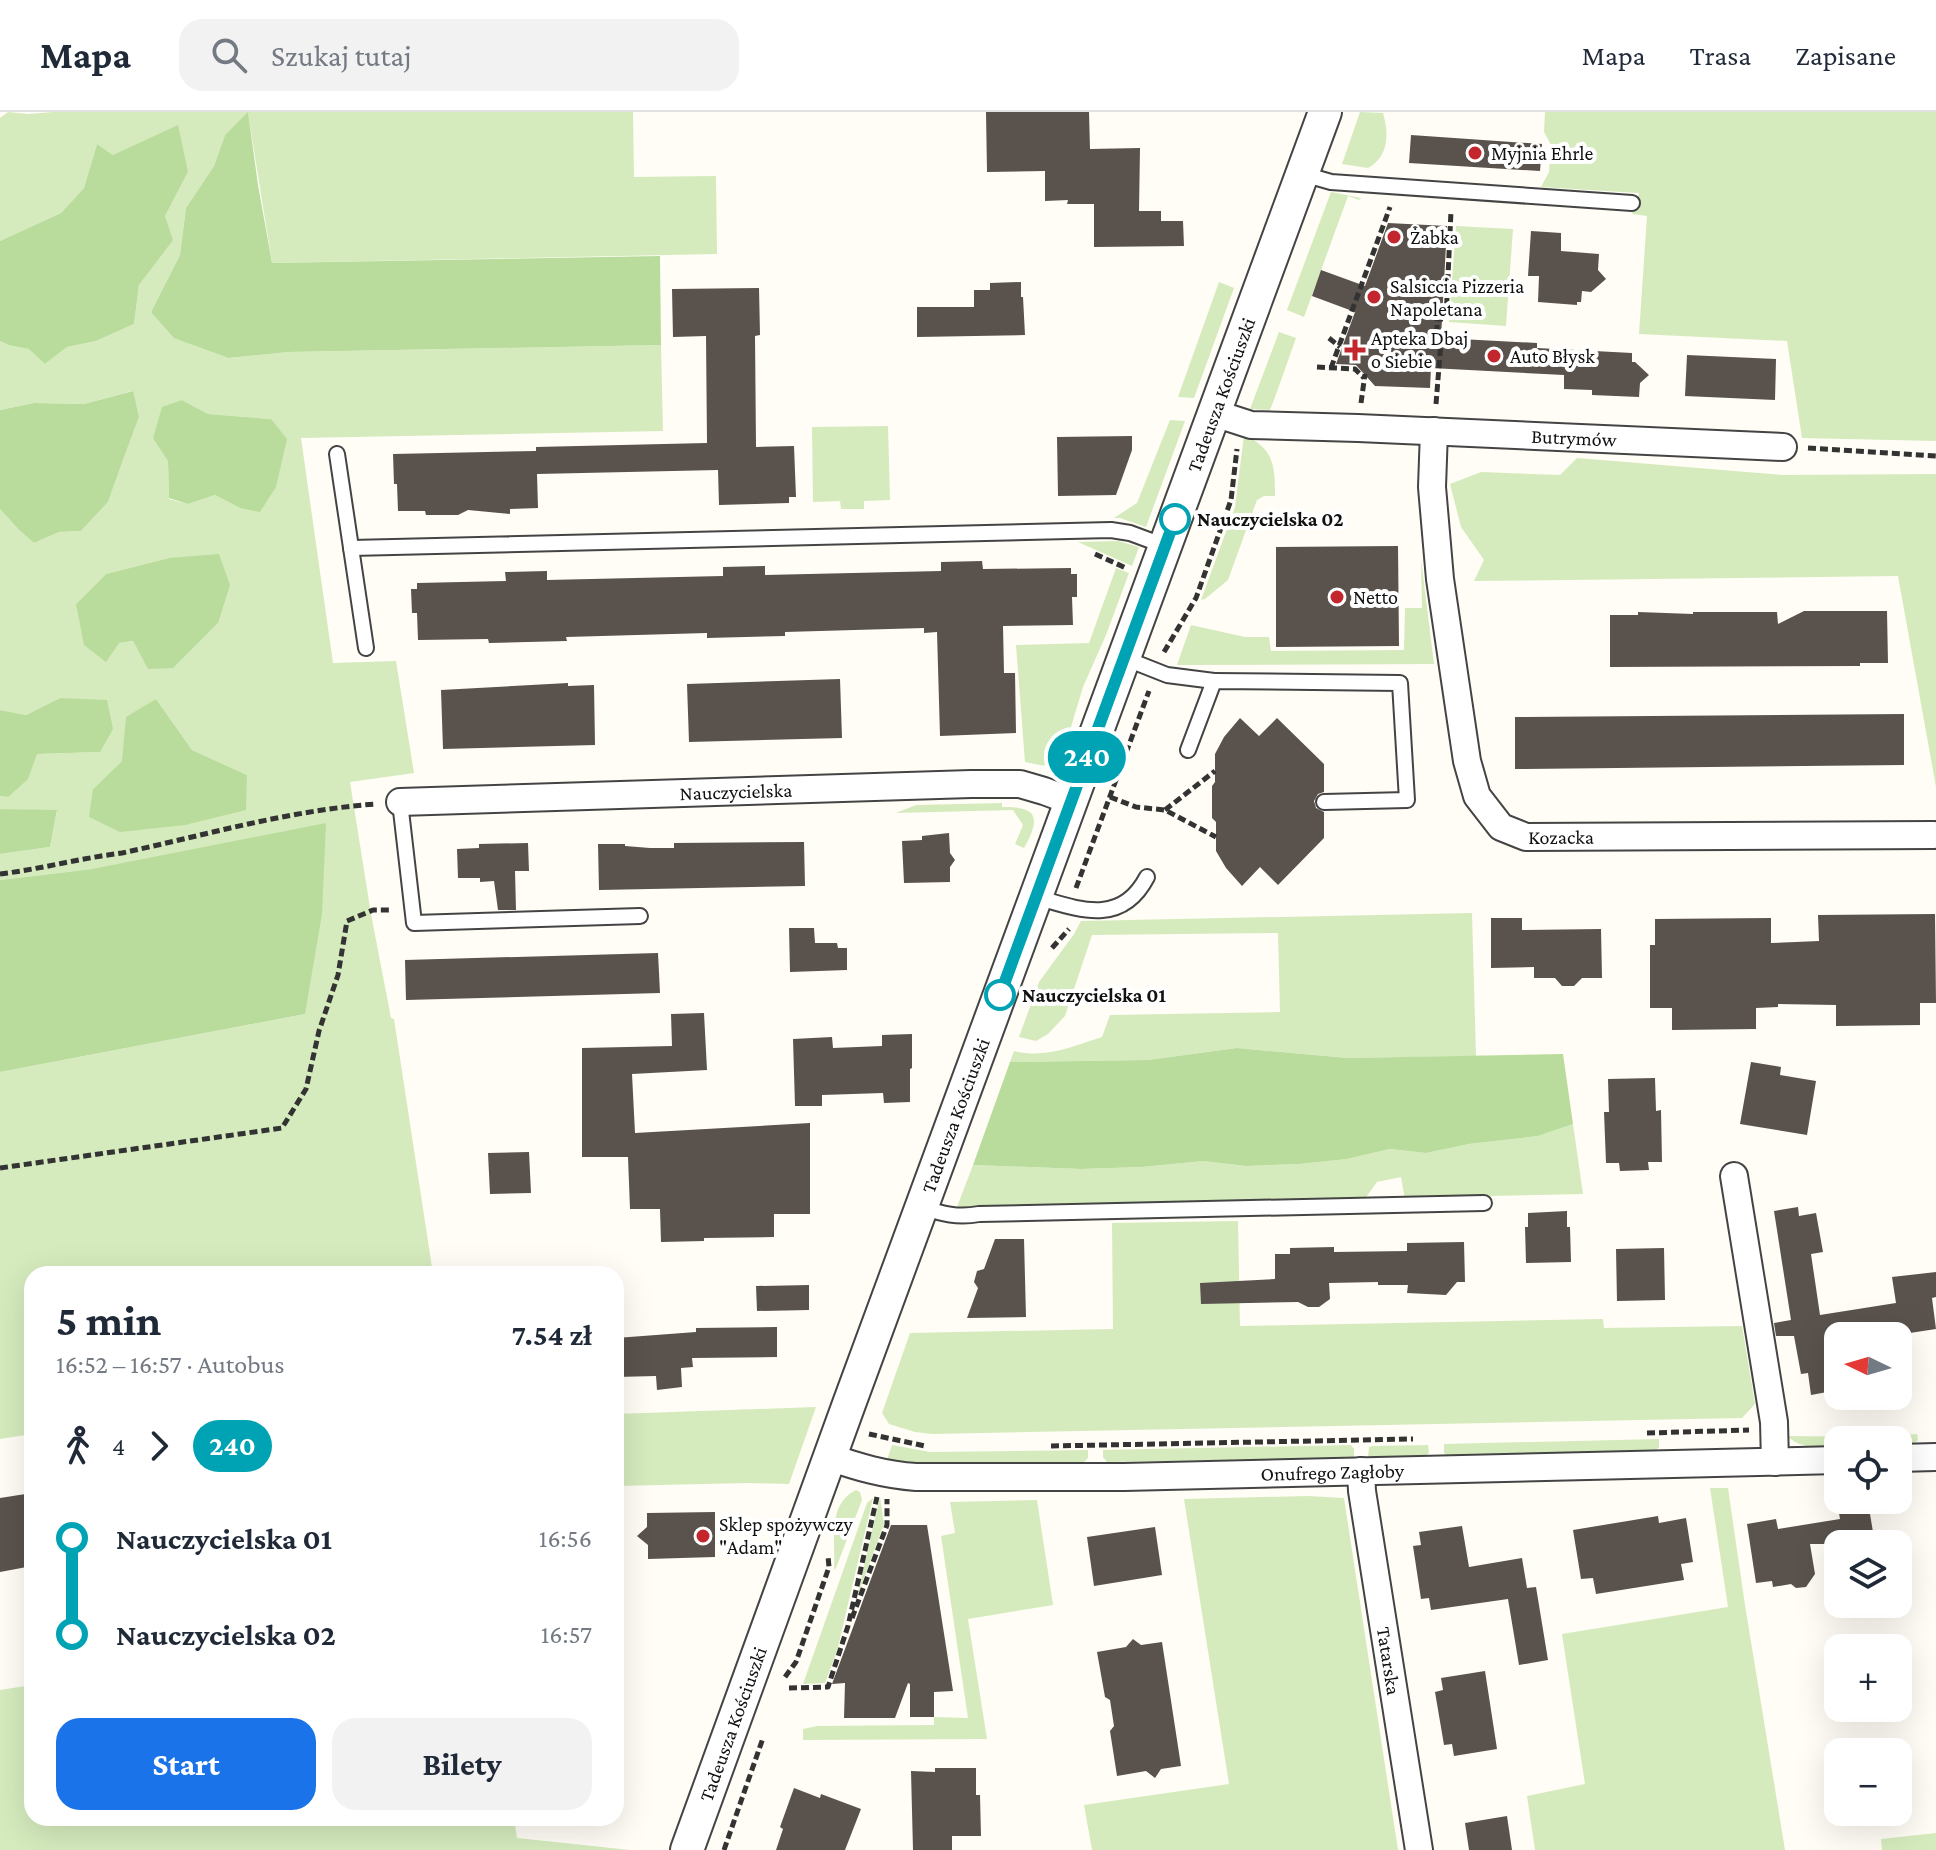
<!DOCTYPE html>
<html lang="pl">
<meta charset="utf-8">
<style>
body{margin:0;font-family:"Crimson Pro",serif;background:#f2f2f3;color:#1f2937;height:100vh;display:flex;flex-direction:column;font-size:30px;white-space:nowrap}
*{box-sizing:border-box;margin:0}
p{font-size:26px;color:#747a83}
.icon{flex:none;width:44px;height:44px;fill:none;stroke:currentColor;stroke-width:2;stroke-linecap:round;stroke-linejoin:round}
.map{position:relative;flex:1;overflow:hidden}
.side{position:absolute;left:24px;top:1154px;width:600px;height:560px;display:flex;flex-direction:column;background:#fff;border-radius:24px;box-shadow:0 8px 32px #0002}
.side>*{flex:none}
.badge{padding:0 16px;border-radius:26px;font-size:28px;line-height:52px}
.needle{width:52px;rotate:275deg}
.fabs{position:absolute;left:1824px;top:1210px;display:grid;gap:16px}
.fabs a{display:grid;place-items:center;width:88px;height:88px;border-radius:16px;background:#fff;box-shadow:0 8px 32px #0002;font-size:40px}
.map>.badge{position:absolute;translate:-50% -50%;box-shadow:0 0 0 4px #fff}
.legs{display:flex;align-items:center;gap:12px;height:88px;padding:0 32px;font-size:26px}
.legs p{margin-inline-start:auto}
.overview{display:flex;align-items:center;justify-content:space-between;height:136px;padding:0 32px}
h1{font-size:44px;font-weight:700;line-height:60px}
.cta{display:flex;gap:16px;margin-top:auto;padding:16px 32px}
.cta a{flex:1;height:92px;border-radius:24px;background:#1a73e8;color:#fff;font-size:32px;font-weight:700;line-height:92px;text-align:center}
.cta a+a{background:#f2f2f3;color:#1f2937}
ul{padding:0 32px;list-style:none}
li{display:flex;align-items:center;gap:28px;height:96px;font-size:30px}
li i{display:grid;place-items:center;width:12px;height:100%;margin:0 10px;background:currentColor}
li i::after{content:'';width:20px;height:20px;margin:-10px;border:6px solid;border-radius:50%;background:#fff}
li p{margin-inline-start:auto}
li:first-child i{background:linear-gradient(#0000 50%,currentColor 0)}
li:last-child i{background:linear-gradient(currentColor 50%,#0000 0)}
header{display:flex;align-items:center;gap:48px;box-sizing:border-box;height:112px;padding:0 40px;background:#fff;border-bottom:2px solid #e0e1e3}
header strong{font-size:38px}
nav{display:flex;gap:44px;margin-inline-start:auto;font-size:28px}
.search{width:560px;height:72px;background:#f2f2f3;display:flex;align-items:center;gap:20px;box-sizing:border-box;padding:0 28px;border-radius:24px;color:#747a83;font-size:30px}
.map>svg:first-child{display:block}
.green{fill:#d5ebbd;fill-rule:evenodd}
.forest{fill:#b9dc9c}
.building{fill:#5a524d}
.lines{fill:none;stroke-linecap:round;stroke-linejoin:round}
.service-casing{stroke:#444;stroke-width:18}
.minor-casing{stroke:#444;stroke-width:30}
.tertiary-casing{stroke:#444;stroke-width:36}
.path{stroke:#333;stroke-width:5;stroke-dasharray:8 4;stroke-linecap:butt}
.service{stroke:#fff;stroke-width:14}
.minor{stroke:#fff;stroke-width:26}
.tertiary{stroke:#fff;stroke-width:32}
.line-1-casing{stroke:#fff;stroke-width:18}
.line-1{stroke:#00a3b4;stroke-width:12}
.poi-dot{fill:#c4262e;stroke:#fff;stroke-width:3}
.stop-1-dot{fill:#fff;stroke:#00a3b4;stroke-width:4}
.labels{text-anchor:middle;stroke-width:8;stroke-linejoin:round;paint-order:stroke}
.poi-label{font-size:20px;fill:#111;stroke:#fff;text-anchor:start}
.street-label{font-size:20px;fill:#111;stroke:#fff}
.stop-label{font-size:20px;font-weight:bold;fill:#111;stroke:#fff;text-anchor:start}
</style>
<header>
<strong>Mapa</strong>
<div class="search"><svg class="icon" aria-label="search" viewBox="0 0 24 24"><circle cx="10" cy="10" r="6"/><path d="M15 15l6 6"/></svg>Szukaj tutaj</div>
<nav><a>Mapa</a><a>Trasa</a><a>Zapisane</a></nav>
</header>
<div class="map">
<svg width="1936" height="1738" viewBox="0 0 1936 1738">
<rect width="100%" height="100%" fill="#fffdf5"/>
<!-- green -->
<g class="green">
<path d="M8,0L28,2L53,0H633L634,65L716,64L717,142L272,151L248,1L225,23L214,54L186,96L180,143L151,200L230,246L289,240L661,233L663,319L301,326L333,551L396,549L414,661L350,670L371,802L391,906L394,907L433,1162H32V1322L0,1327V960L305,902L92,757L0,768V742L50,735L57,699L0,697V684L8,685L37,642L100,640L60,586L26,603L0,598V397L19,418L34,431L59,420L81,419L108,390L123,348L139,305L132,279L84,292L34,291L0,298V229L8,233L30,237L45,252L67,235L96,229L134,212L139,173L172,128L165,104L188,60L113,43L97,32L84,76L61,101L0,129V6ZM182,288L208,302L270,307L240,396L215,383L188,392L169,387L168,349ZM169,446L218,511L173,555L148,556L133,529L119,531L76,492L106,462ZM156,587L192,638L247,663L93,677L122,649Z"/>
<path d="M1360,0L1383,1C1389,22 1389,44 1368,56L1342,52Z"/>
<path d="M1545,0H1936V329L1802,326L1787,229L1639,222L1647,104L1632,102L1639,81L1541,75L1549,60L1551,33L1544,20Z"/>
<path d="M1331,80L1361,86L1359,88L1348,84L1304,205L1287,198Z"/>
<path d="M1456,114L1513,117L1506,214L1449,210Z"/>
<path d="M1219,170L1234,176L1194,286L1178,285Z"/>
<path d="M1279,220L1296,226L1274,288L1270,298L1250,297Z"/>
<path d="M1170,308L1185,309L1146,415L1120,406H1114L1137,391Z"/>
<path d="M888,314L890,388L864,389V397H841L840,389L813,390L812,315Z"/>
<path d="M1244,323C1274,336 1275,354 1275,384H1264L1257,388L1228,468L1205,487L1201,488L1235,395Z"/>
<path d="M1577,346L1783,363L1936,362V675L1898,464L1474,469L1484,448L1461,415L1450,372L1481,360L1560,363Z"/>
<path d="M1118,429L1139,435L1132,454L1078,430Z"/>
<path d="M1421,447L1434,552L1177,553L1191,513L1245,525H1269L1271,539L1404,538L1405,496H1422Z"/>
<path d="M1116,456L1129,461L1106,523L1083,575L1061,648C1052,658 1037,652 1025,650L1016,533L1089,531Z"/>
<path d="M1002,691V695C1038,694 1041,706 1024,736L1015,732L1023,713L1013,698L896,701L916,693Z"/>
<path d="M1472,801L1476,944L1348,946L1237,936L1148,948L1010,950L1014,939C1044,947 1074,934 1102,925L1110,903L1280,900L1278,821L1092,823L1065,904L1048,922L1036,929L1019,925L1039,870L1074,822L1081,809Z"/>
<path d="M1573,1012L1583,1082L1488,1084L1405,1088L1401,1065L1377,1070L1364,1088L983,1096L957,1095L973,1053L1081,1057L1142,1055L1203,1049L1246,1054L1300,1052L1347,1047L1390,1037L1426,1041L1469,1032L1538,1024Z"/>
<path d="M1238,1109L1240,1214L1603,1207L1604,1216L1742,1214L1755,1292L1742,1306L932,1322L915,1320L889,1312L882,1301L910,1221L1113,1217L1112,1111Z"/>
<path d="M816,1295L789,1372L747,1371L616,1374V1302Z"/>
<path d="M1917,1322L1918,1328L1914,1332L1898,1333V1328H1838V1334C1819,1335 1802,1338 1787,1324L1880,1325Z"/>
<path d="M1659,1327V1335L1655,1339L1448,1344L1444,1341V1332Z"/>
<path d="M892,1333L930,1340L1088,1338V1346L1084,1350L928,1352L887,1348Z"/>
<path d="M1351,1333L1354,1337V1346L1107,1350L1103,1345V1338Z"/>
<path d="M1428,1333L1429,1341L1425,1344L1368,1345L1369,1335L1372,1334Z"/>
<path d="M1710,1376H1728L1745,1493L1785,1738H1535L1527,1684L1585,1672L1562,1522L1728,1495Z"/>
<path d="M856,1378L860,1380L862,1388L836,1456L834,1458C836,1431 826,1393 856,1378Z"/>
<path d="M1308,1384L1344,1386L1398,1738H1092L1084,1693L1229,1672L1184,1387Z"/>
<path d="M880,1385L884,1412L857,1485Z"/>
<path d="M873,1386L837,1539L825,1571L803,1572L867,1391Z"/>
<path d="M1037,1388L1053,1493L968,1507L987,1627L803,1628V1617L817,1614L934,1613V1605L968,1606L941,1424L955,1421L950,1390Z"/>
<path d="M32,1573V1706H514L517,1726L630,1738H0V1578Z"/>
<path d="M1936,1721V1738H1882L1881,1727Z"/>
</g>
<!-- forest -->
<g class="forest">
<path d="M248,0L258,73L272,151L660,144L661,233L289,240L229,246L174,226L151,200L180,143L186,96L214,54L225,23Z"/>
<path d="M178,13L188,60L165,104L173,128L139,173L134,212L96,229L67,235L45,252L29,237L8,233L0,229V129L61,101L84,76L97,32L113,43Z"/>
<path d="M133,279L139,305L123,348L108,390L81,419L59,420L34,431L19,418L0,397V298L34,291L84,292Z"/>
<path d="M182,288L208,302L271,307L287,327L276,375L260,400L240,396L215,383L188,392L169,386L168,349L153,326L162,295Z"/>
<path d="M219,442L230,473L218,511L173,556L148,557L133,529L119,531L106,550L84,533L76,492L106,462L169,446Z"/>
<path d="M60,586L107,588L113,617L100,640L37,642L28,667L8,685L0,684V598L26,603Z"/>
<path d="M156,587L192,638L247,663L246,698L185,713L120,720L89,705L93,677L122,649L126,605Z"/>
<path d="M0,697L57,698L50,735L0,742Z"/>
<path d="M326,711L322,802L305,902L0,960V768L92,757Z"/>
<path d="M1237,936L1348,946L1563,942L1573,1012L1538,1024L1469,1032L1426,1041L1390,1037L1347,1047L1300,1052L1246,1054L1203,1049L1142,1055L1081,1057L973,1053L1010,950L1148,948Z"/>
</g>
<!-- building -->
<g class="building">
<path d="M986,0H1089L1090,37L1140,36L1139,99H1161V109H1183L1184,134L1094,135V92H1067L1068,88L1045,89V59L987,60Z"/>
<path d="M1411,23L1542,32L1540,59L1409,51Z"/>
<path d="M1388,111L1447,114L1441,226L1537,231V236L1632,241V250H1635L1649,263L1640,271L1639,285L1592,283V278L1564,277V263L1431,256L1430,276L1375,274L1356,253L1336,252L1355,200L1312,184L1321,158L1365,174Z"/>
<path d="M1531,119L1561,121V139L1599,142L1598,158L1606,167L1591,180L1582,179L1581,190H1577V193L1538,190L1539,164H1528Z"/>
<path d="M1021,170V185H1023L1025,223L917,225V195H974V178H990V171Z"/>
<path d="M759,176L760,223L755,224L756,335L794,334L796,385H789V391L719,393L718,358L537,362L538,396L510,397V402L468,398L458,403H426L425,399H398L397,372H394L393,342L536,339V335L707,331L706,224L673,225L672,177Z"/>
<path d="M1687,243L1776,247L1775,288L1685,284Z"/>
<path d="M1132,324V338L1116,383L1058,384L1057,325Z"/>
<path d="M1398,434L1399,534L1276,535V435Z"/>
<path d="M982,449L983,457L1071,456V462H1077V485H1072L1073,513L1003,514L1004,561H1015L1016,621L940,624L937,520L924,521V516L785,520V524L707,526V521L566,525L567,529L489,531L488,527L418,528L417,501H412L411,477H417V471L506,469L505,460L547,459V468L723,464V455L765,454V463L941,459V450Z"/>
<path d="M1804,499H1887L1888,551H1860V554L1610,555V503H1638V500L1693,502V500H1777L1778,512Z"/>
<path d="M840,567L842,626L689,630L687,572Z"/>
<path d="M568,571V574L594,573L595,633L443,637L441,578Z"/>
<path d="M1904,602V653L1515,657V605Z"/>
<path d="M1240,606L1259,624L1277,606L1324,652V680L1318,682L1314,689L1316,696L1324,700V726L1278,773L1260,755L1242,774L1226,756L1216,739V710L1212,706V674L1215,670V642L1224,625Z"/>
<path d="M949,721L950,741L955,748L950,755V770L904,771L902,729L922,728V724Z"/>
<path d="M804,730L805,774L599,778L598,732H625V734L650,736H674V731Z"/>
<path d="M528,731L529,759H515L516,798H498L494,769L480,770V766H458L457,737L479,736V732Z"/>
<path d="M1935,802L1936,891H1920V913L1836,914V893L1778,892V895L1756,896V917L1672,918V896H1650V833H1655V807L1771,806V831L1819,829L1818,803Z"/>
<path d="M1491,806H1522V818L1601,817L1602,866H1582L1574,874H1562L1555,866H1534V855L1491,856Z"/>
<path d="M789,816H814L815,831H837L838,836H847V858L790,860Z"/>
<path d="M658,841L660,881L406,888L405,848Z"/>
<path d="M704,901L707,958L632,962L635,1021L810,1011V1102H774V1125L704,1126V1129L661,1130L660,1097H630L628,1045H582V936L672,934L671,902Z"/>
<path d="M912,922V956L910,957V990L884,991L883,981L822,983V994H795L793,927L832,925L833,936L882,934V923Z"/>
<path d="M1751,950L1781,955L1780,963L1816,969L1807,1023L1740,1012Z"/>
<path d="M1655,966L1656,999L1661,998L1662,1050H1648L1649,1058L1620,1059L1619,1051H1606L1604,1000H1609L1608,967Z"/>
<path d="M529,1040L531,1081L490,1082L488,1041Z"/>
<path d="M1798,1095L1799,1104L1816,1101L1823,1140L1811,1142L1820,1203L1896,1191L1892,1165L1936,1160V1185L1932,1186L1936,1217L1890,1224H1838V1278L1811,1283L1808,1261L1801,1262L1794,1224H1776L1774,1211L1791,1208L1774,1099Z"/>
<path d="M1567,1099V1115H1570L1571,1150L1526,1151L1525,1115H1528V1101Z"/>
<path d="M995,1127H1024L1026,1205L967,1206L978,1176L974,1170L977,1159L984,1157Z"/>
<path d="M1464,1130L1465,1170H1457L1446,1183L1407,1181L1408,1173H1378V1170L1329,1171L1330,1187L1319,1195H1308L1298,1190L1201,1192L1200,1171L1275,1167V1142H1290V1136L1334,1135V1140L1407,1139V1131Z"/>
<path d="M1664,1136L1665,1188L1617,1189L1616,1137Z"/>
<path d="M809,1173V1198L757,1199L756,1174Z"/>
<path d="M777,1215V1245L692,1246L693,1255L681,1256L682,1275L657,1278L656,1264L616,1265V1226L696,1220V1216Z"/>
<path d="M32,1381V1454L0,1460V1386Z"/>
<path d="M1869,1396L1875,1432H1810L1815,1462L1806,1475L1796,1476L1791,1472L1773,1475L1772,1469L1756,1471L1747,1412L1776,1407L1778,1417L1840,1407L1839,1401Z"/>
<path d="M715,1400V1445L648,1447V1433L637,1424L647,1415V1401Z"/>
<path d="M1658,1404L1659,1411L1686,1406L1693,1450L1681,1452L1684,1468L1596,1482L1593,1466L1581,1467L1573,1418Z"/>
<path d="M891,1413H927L953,1579L934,1580V1605H910V1572L908,1571L895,1606H844L845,1571L832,1572Z"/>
<path d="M1462,1414L1469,1455L1522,1446L1527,1476L1536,1475L1548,1548L1519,1553L1508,1487L1431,1498L1429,1486L1421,1487L1413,1434L1421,1433L1419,1420Z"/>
<path d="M1155,1415L1162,1463L1094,1474L1087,1425Z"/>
<path d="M1133,1527L1141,1533L1162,1530L1181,1654L1161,1657L1155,1666L1146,1659L1117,1664L1110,1619L1114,1614L1110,1588L1105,1585L1097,1540L1126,1535Z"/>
<path d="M1485,1559L1497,1637L1454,1644L1452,1632L1444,1633L1435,1580L1443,1578L1441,1566Z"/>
<path d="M935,1656H976V1683H980L981,1724H952V1738H913L911,1659L935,1660Z"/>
<path d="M794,1676L820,1686L821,1682L861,1697L845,1738H776L783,1717L780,1715Z"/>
<path d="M1507,1704L1512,1738H1469L1465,1711Z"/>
</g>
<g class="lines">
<defs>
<g id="service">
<path d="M1303,62L1331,70L1632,91"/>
<path d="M337,342L366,536"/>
<path d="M351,436L1111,418L1130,421L1165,434"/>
<path d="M1124,546L1167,563L1214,569"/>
<path d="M1188,638L1214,569L1400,571L1407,688L1324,690"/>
<path d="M400,690L414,811L640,804"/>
<path d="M1036,785C1078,797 1121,815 1147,765"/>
<path d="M922,1095C942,1102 958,1106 979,1102L1484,1091"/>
</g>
<g id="minor">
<path id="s1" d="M1214,301L1251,313L1358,316L1783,335"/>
<path id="s2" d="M1434,319L1432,375L1440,467L1467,649L1477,684L1501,715L1526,725L1934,723"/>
<path id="s3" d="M400,690L971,672H1020L1044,679L1071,689"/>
<path d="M1734,1064L1774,1310L1775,1350"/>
<path id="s4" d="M829,1345C858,1355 885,1363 916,1365H1124L1838,1348"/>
<path d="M1898,1346L1936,1345"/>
<path id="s5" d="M1361,1359L1362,1379L1419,1738"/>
</g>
<g id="tertiary">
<path id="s6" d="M687,1738L849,1292L1325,0"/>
</g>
</defs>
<!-- service casing -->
<use href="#service" class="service-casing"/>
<!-- minor casing -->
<use href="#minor" class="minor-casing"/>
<!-- tertiary casing -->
<use href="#tertiary" class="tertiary-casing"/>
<!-- path -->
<g class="path">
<path d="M1329,226L1340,235"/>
<path d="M1317,255L1355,257L1364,266"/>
<path d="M1331,256L1390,95"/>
<path d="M1361,291L1365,262"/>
<path d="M1436,292L1441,230L1437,220V207H1446L1451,99"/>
<path d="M1808,336L1936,344"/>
<path d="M1095,442L1126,456"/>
<path d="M1164,540L1196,486L1231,388L1237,337"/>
<path d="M1110,685L1136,695L1165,698L1216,725"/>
<path d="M1165,698L1215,659"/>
<path d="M0,762C41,757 81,746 122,741C206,723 290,698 376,692"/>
<path d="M1076,776L1149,579"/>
<path d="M1052,836L1069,817"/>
<path d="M0,1056L282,1016L306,977L319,919L338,863L347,809L373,798H391"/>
<path d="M1647,1321L1749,1318"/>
<path d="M1847,1321L1889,1319"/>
<path d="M869,1322L925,1334"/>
<path d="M1051,1334L1413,1327"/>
<path d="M852,1506L887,1413V1387"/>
<path d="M785,1565L796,1550L829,1455L828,1444"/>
<path d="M789,1576L828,1575L848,1514L877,1385"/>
<path d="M724,1738L763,1626"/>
</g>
<!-- service -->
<use href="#service" class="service"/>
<!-- minor -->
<use href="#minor" class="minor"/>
<!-- tertiary -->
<use href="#tertiary" class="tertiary"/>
</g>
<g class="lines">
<defs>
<path id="line-1" d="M1000,883L1175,407"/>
</defs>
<!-- line-1 casing -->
<use href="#line-1" class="line-1-casing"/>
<!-- line-1 -->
<use href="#line-1" class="line-1"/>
</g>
<!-- markers -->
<g class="poi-dot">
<circle cx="1475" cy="41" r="8"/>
<circle cx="1394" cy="125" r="8"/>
<circle cx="1374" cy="185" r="8"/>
<path d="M1351 226h8v8h8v8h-8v8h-8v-8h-8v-8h8z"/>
<circle cx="1494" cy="244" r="8"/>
<circle cx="1337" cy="485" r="8"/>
<circle cx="703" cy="1424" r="8"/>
</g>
<g class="stop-1-dot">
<circle cx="1175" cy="407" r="14"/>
<circle cx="1000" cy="883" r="14"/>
</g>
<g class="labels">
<!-- poi labels -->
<g class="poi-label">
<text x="1491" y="48">Myjnia Ehrle</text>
<text x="1410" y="132">Żabka</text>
<text x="1390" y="181">Salsiccia Pizzeria<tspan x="1390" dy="23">Napoletana</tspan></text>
<text x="1371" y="233">Apteka Dbaj<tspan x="1371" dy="23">o Siebie</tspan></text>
<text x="1510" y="251">Auto Błysk</text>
<text x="1353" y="492">Netto</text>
<text x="719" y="1419">Sklep spożywczy<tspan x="719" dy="23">"Adam"</tspan></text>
</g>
<!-- street labels -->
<g class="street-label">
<text dy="7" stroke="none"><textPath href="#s6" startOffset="1550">Tadeusza Kościuszki</textPath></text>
<text dy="7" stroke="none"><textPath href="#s1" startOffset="362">Butrymów</textPath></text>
<text dy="7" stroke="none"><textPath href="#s3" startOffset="336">Nauczycielska</textPath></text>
<text dy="7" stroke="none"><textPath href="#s2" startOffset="470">Kozacka</textPath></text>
<text dy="7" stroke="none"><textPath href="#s6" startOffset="782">Tadeusza Kościuszki</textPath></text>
<text dy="7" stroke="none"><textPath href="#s4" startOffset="506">Onufrego Zagłoby</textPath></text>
<text dy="7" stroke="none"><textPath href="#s5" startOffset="192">Tatarska</textPath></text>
<text dy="7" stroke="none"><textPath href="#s6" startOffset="134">Tadeusza Kościuszki</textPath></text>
</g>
<!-- stop labels -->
<g class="stop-label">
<text x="1197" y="414">Nauczycielska 02</text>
<text x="1022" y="890">Nauczycielska 01</text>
</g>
</g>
</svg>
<div class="fabs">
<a><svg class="needle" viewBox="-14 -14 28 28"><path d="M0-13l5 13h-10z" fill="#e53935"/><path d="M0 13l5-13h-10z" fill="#747a83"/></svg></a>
<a><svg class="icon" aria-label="locate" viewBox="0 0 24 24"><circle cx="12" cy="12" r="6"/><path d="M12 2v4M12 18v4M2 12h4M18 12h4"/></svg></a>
<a><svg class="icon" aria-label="layers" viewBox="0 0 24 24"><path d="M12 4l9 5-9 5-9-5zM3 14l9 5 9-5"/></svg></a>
<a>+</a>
<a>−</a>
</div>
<b class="badge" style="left:1087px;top:645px;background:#00a3b4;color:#fff">240</b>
<section class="side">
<div class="overview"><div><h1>5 min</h1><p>16:52 – 16:57 · Autobus</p></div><b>7.54 zł</b></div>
<div class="legs"><svg class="icon" aria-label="walk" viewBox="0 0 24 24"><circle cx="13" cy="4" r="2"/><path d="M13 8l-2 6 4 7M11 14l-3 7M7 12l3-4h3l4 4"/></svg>4<svg class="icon" aria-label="forward" viewBox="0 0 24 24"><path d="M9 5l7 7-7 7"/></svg><b class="badge" style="background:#00a3b4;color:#fff">240</b></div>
<ul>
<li><i style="color:#00a3b4"></i><b>Nauczycielska 01</b><p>16:56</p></li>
<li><i style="color:#00a3b4"></i><b>Nauczycielska 02</b><p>16:57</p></li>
</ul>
<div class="cta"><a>Start</a><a>Bilety</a></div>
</section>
</div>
